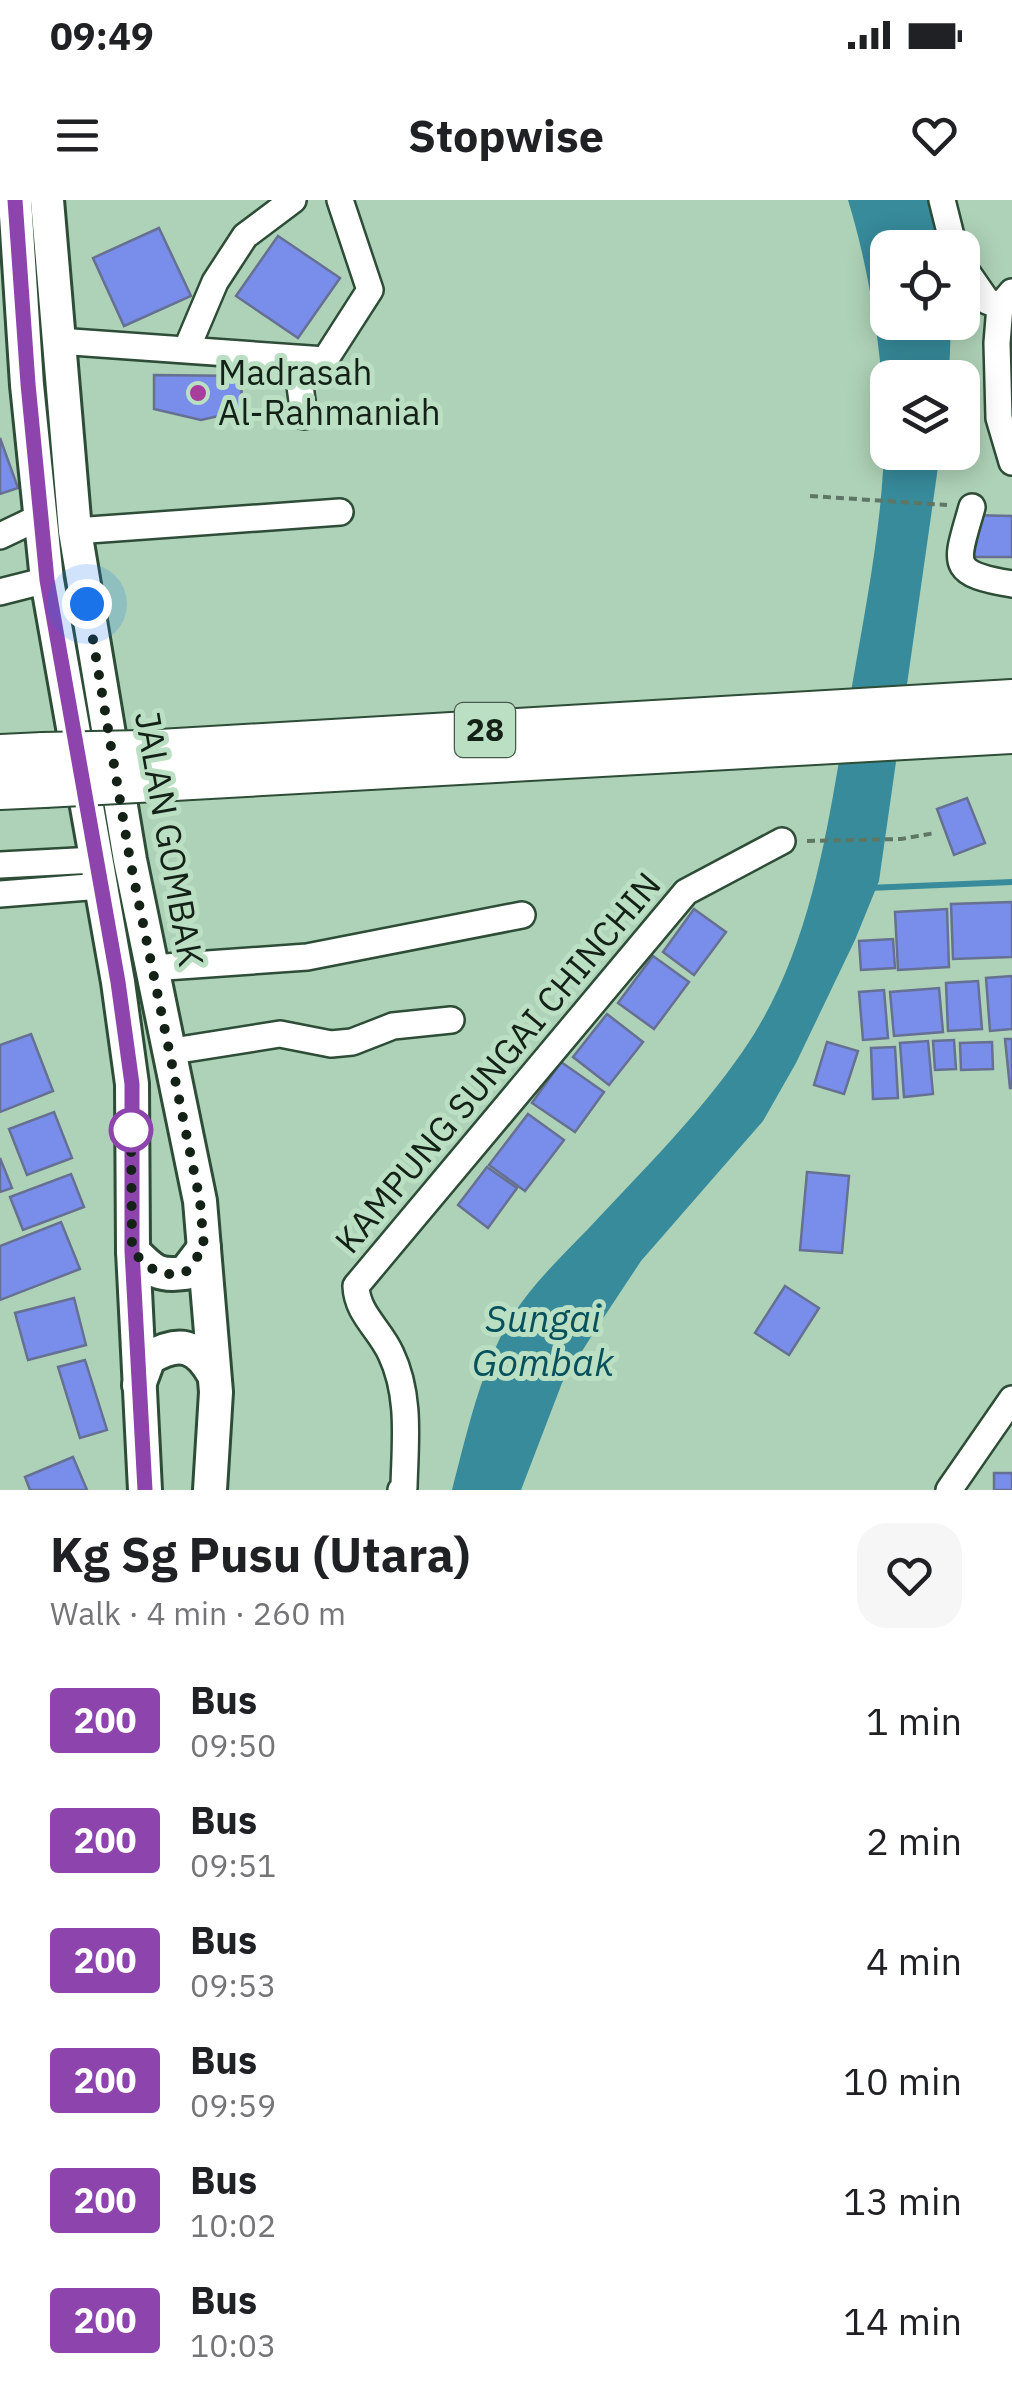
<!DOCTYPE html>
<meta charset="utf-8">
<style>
body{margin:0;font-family:"IBM Plex Sans",sans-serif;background:#f6f6f6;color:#202124;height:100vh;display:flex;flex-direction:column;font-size:38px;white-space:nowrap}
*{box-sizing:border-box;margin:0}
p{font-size:32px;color:#757577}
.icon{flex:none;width:55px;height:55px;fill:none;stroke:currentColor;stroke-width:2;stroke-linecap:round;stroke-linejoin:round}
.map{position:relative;height:1290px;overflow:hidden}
.side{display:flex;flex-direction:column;background:#fff;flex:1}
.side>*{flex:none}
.badge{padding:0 20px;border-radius:8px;font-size:35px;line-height:65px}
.controls{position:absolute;left:870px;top:30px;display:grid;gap:20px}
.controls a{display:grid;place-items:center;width:110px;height:110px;border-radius:20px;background:#fff;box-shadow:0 5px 25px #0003;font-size:50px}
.you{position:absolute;width:50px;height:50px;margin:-25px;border:8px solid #fff;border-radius:50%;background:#1a73e8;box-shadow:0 0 0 15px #1a73e833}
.map>.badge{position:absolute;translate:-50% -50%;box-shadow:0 0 0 5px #fff}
.round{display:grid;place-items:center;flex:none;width:105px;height:105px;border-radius:30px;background:#f6f6f6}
.headline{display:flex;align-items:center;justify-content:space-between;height:170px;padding:0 50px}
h1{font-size:48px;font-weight:800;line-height:75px}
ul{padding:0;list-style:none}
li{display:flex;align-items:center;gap:30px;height:120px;padding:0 50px}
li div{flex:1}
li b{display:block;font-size:38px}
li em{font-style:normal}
li .badge{min-width:110px;font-weight:700;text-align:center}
.status{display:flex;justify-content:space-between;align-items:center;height:70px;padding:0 50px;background:#fff;direction:ltr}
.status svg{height:28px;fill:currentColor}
header{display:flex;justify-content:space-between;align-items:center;height:130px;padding:0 50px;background:#fff;font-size:45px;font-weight:800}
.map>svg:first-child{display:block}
.water{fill:#378b9b}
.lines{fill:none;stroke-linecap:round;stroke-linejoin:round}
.stream{stroke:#378b9b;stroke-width:6}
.building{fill:#788eea;stroke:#667092;stroke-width:2.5}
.minor-casing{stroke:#2d4d37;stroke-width:30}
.major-casing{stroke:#2d4d37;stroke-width:38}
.highway-casing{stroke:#2d4d37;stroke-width:42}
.path{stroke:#5e7664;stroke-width:4;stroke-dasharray:8 5;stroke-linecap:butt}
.minor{stroke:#fff;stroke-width:25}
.major{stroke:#fff;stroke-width:32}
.highway{stroke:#fff;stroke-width:38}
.highway-bridge-casing{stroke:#2d4d37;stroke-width:42;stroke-linecap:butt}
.highway-bridge{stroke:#fff;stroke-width:38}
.line-casing{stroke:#fff;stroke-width:22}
.line{stroke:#8e44ad;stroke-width:15}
.walk{stroke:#132117;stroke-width:10;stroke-dasharray:0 18}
.poi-dot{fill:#a93d9d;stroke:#bbdfc3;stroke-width:4}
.stop-dot{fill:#fff;stroke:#8e44ad;stroke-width:5}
.labels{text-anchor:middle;stroke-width:10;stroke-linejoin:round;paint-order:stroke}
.shield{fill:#bbdfc3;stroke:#455a4b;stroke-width:2.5}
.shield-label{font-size:32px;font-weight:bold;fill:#132117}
.poi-label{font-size:35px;fill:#132117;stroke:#bbdfc3;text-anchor:start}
.street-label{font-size:35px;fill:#132117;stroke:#bbdfc3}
.water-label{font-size:38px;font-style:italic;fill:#07515d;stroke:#bbdfc3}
</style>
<div class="status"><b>09:49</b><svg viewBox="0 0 49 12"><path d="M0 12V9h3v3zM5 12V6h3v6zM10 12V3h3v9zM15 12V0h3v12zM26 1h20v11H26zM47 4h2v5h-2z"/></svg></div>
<header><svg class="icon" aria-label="menu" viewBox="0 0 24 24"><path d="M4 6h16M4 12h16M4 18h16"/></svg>Stopwise<svg class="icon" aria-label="heart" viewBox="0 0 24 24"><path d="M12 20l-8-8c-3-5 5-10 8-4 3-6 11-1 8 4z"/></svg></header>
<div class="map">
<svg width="1012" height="1290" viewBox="0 0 1012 1290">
<rect width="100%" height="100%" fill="#aed2b7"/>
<!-- water -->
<path class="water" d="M848,0H928L940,47L888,48V122L951,123L949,177L888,178V252L940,253L879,681L855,740L796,863L763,921L641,1061L596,1129L562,1183L521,1290H452C466,1237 478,1181 503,1132C524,1092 558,1060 589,1028C643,970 698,916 743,851C817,744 829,611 852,486C868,393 890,287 883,193C878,129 867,62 848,0Z"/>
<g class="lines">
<!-- stream -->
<path class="stream" d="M868,688L1012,682"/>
</g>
<!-- building -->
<g class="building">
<path d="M159,28L191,96L124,126L93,58Z"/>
<path d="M278,36L340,78L298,138L236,96Z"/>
<path d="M154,175L242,176L241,211L201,220L154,209Z"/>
<path d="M0,238L18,288L0,294Z"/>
<path d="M971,315L1012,316V357H971Z"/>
<path d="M967,598L985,643L954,655L937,609Z"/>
<path d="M1012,702V757L953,759L951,704Z"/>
<path d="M694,709L726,732L694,775L663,752Z"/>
<path d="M947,709L949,767L898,770L895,712Z"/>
<path d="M893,739L895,768L861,770L859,741Z"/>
<path d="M653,756L689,782L654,829L618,803Z"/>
<path d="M1012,776V829L990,831L986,778Z"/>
<path d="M978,781L982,829L948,831L946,783Z"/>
<path d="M939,788L943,832L894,836L890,792Z"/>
<path d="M884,790L888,838L863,840L859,792Z"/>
<path d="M607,814L643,842L609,885L573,857Z"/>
<path d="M31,834L53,891L0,912V845Z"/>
<path d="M1005,839H1012V888H1010Z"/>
<path d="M954,840L956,869L935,870L933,841Z"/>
<path d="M928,841L933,894L904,897L900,843Z"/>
<path d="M827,842L858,851L844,894L814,885Z"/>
<path d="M992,842L993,869L961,870L960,843Z"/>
<path d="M895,847L898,898L873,899L871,848Z"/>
<path d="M561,862L604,892L575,932L532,903Z"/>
<path d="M54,912L72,958L27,975L9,929Z"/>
<path d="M528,914L564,940L525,991L489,965Z"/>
<path d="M0,958L12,988L0,992Z"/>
<path d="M487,967L517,988L488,1028L458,1005Z"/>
<path d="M807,972L849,976L842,1053L800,1050Z"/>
<path d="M71,974L84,1007L23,1030L10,997Z"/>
<path d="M61,1022L80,1069L0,1100V1046Z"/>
<path d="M785,1086L819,1108L789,1155L755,1133Z"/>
<path d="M74,1098L86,1145L28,1160L15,1113Z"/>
<path d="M85,1160L107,1230L80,1238L58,1167Z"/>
<path d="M73,1257L87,1290H30L25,1277Z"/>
<rect x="994" y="1273" width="18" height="17"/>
</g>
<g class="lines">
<defs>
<g id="minor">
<path d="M942,0L954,48"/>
<path d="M962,65L987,101L1000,106"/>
<path d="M1012,92L1000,106L997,143L999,218L1012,262"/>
<path d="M58,141L325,160L370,90L340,0"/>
<path d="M187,148L215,82L245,36L293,0"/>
<path d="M265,167L282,168L299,178L304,216"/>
<path d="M972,307C956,364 947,373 1012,384"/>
<path d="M75,331L340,312"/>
<path d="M0,336L40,317"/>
<path d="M0,392L47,380"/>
<path d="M0,665L95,660"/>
<path d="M0,694L101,686"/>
<path d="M151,768L307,757L522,715"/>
<path d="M167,852L280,834L331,844L352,842L393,826L451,820"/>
<path d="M401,1290L404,1287C405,1243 411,1196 391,1154C380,1129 357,1114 356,1086L686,692L782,641"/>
<path d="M949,1290L1012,1199"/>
</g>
<g id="major">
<path d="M15,0L27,185L47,380L118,782L132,884L133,1051L145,1290"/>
<path d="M47,0L75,331L130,660L200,1001L216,1192L210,1290"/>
<path d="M133,1051C152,1070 157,1077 185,1073L204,1048"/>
<path d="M139,1185L149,1158C180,1140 197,1145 214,1175"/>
</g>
<g id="highway">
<path d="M143,550L1012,499"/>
<path d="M0,554L43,552"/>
<path d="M156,582L1012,534"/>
<path d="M0,590L44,588"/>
</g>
</defs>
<!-- minor casing -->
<use href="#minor" class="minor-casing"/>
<!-- major casing -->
<use href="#major" class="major-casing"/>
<!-- highway casing -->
<use href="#highway" class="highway-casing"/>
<!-- path -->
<g class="path">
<path d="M810,296L947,305"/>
<path d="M807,641L901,639L935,633"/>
</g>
<!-- minor -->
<use href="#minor" class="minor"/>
<!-- major -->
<use href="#major" class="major"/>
<!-- highway -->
<use href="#highway" class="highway"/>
<defs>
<g id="highway-bridge">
<path d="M43,552L143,550"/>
<path d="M44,588L156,582"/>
</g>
</defs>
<!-- highway-bridge casing -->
<use href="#highway-bridge" class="highway-bridge-casing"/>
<!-- highway-bridge -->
<use href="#highway-bridge" class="highway-bridge"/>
</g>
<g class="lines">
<defs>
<path id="line" d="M15,0L28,184L47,380L118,782L132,884V1051L145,1290"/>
</defs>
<!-- line casing -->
<use href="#line" class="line-casing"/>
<!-- line -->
<use href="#line" class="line"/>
<!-- walk -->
<path class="walk" d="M87,404L130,660L200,1001L204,1048L185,1073C157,1077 152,1070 132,1051L131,930"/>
</g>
<!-- markers -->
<circle class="poi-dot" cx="198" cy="193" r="10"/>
<circle class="stop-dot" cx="131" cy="930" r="20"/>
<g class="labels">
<!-- shield labels -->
<rect class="shield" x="455" y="503" width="60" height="54" rx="8"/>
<g class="shield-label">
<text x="485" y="541">28</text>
</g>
<!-- poi labels -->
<g class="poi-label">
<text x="218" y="185">Madrasah<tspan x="218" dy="40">Al-Rahmaniah</tspan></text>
</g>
<!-- street labels -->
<g class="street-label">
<text transform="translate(169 639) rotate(80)" y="12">JALAN GOMBAK</text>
<text transform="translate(498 863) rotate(-50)" y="12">KAMPUNG SUNGAI CHINCHIN</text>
</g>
<!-- water labels -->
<g class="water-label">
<text x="543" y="1132">Sungai<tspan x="543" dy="44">Gombak</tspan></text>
</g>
</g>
</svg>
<div class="controls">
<a><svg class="icon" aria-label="locate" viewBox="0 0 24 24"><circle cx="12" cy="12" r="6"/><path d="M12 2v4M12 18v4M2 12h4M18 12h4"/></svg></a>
<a><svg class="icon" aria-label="layers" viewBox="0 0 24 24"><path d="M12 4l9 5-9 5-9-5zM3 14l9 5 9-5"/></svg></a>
</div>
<div class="you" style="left:87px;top:404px"></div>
</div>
<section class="side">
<div class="headline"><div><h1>Kg Sg Pusu (Utara)</h1><p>Walk · 4 min · 260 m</p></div><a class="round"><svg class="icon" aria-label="heart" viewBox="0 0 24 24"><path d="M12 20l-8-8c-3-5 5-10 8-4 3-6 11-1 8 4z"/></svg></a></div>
<ul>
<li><span class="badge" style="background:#8e44ad;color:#fff">200</span><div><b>Bus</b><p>09:50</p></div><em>1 min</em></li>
<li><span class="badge" style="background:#8e44ad;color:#fff">200</span><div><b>Bus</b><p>09:51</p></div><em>2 min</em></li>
<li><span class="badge" style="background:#8e44ad;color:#fff">200</span><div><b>Bus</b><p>09:53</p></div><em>4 min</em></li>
<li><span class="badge" style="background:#8e44ad;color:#fff">200</span><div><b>Bus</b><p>09:59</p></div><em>10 min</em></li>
<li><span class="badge" style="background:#8e44ad;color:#fff">200</span><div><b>Bus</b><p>10:02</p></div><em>13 min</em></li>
<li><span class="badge" style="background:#8e44ad;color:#fff">200</span><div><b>Bus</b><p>10:03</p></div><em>14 min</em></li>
</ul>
</section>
